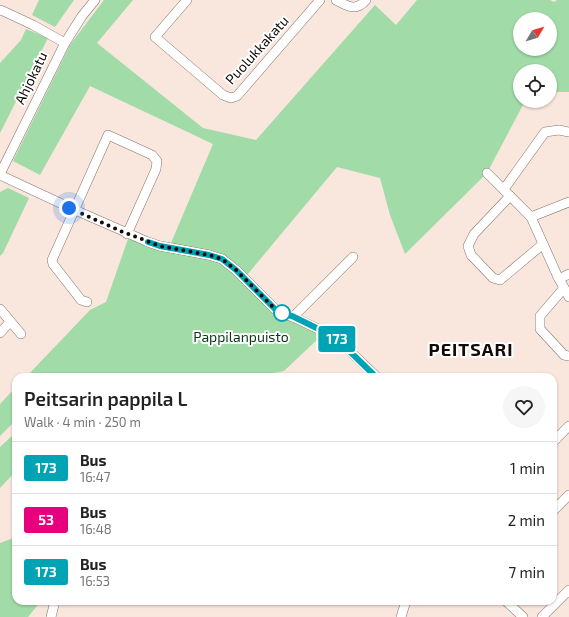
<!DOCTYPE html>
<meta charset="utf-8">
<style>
body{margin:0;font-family:"Exo 2",sans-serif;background:#f6f6f6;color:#222;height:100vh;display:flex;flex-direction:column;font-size:15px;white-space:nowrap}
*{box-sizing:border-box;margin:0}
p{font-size:13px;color:#767676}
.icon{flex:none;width:22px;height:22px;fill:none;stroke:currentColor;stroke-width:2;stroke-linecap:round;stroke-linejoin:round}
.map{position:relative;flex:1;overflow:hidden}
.side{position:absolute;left:12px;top:373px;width:545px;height:232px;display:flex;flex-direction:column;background:#fff;border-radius:12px;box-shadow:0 1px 3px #0004}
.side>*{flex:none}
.badge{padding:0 8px;border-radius:3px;font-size:14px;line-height:26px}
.needle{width:26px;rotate:52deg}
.buttons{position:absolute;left:513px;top:12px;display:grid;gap:8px}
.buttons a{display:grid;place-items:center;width:44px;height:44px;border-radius:50%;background:#fff;box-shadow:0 1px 3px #0004;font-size:20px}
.you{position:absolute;width:20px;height:20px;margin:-10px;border:3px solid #fff;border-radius:50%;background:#1a73e8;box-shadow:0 0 0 6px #1a73e833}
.map>.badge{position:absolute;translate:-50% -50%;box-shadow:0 0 0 2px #fff}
.round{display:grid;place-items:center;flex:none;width:42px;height:42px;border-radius:21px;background:#f6f6f6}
.summary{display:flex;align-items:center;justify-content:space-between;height:68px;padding:0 12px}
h1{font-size:19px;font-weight:600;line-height:30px}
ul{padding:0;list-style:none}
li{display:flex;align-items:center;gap:12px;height:52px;padding:0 12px;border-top:1px solid #e0e0e0}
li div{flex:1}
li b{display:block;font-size:15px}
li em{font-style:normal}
li .badge{min-width:44px;font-weight:700;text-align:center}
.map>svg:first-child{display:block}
.green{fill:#a1dba7;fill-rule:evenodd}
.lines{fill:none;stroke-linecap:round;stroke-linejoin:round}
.minor-casing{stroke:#86746c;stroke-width:10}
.minor{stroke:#fff;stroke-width:9}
.line-casing{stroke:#fff;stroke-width:9}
.line{stroke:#00a3b4;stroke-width:6}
.walk{stroke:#120b08;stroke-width:4;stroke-dasharray:0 7.2}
.stop-dot{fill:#fff;stroke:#00a3b4;stroke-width:2}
.labels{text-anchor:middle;stroke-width:4;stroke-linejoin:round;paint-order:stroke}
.street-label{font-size:14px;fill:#120b08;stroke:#fff}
.park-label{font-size:14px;fill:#053913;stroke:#fff}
.district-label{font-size:18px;font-weight:bold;letter-spacing:1px;fill:#120b08;stroke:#fff}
</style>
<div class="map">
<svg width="569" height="617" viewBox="0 0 569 617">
<rect width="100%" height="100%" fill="#f9e6dc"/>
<!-- green -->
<g class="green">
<path d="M39,0H74L55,27L32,15Z"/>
<path d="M104,0H133L97,43L203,128L256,140L375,5L396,25L417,0H550L554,2L557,0H569V92H550V71H520V101H525L487,173L405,254L390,215L380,178L337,167L242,281L277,315L321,336L284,371L259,376L258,377H26L90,310L106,302L128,239L171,243L213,144L90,86L40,175L13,161L70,45ZM520,19H550V49H520Z"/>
<path d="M26,29L48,38L0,133V63L21,40Z"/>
<path d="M8,188L29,198L3,253L0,256V192Z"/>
<path d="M16,387V420L0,436V404Z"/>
<path d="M14,434L16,435V471L0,488V447Z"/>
<path d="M16,537V601H41L28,617H0V543Z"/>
</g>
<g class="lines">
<defs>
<g id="minor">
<path d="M187,0L155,37L223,95L231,98L237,96L320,0"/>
<path d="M336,0C347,6 356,12 366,0"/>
<path d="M0,10L3,11L33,25L65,43"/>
<path d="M487,173L531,217L557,275L569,297"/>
<path d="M0,174L65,43L82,16L95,0"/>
<path d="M0,175L75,210L148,242L160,246L209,255L222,259L236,270L275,309L284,314L293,317L335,337L377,377"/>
<path d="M504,189L545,132L559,130L569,132"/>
<path d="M510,196L474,234L468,246L471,255L493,278L500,280L543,244"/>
<path d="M531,217L569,202"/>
<path d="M559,279L569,274"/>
<path d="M564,288L540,316V329L564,355L569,356"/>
<path d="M87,302L81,300L53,264L52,260L108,135L152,155L157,161L156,169L127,234"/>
<path d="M0,309L21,334"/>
<path d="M293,317L353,257"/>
<path d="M0,333L10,322"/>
<path d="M553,442L569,426"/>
<path d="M553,511L569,495"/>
<path d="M506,601L523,617"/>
<path d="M51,617L55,601"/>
<path d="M401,617L406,601"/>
<path d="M542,617L569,590"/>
</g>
</defs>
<!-- minor casing -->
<use href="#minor" class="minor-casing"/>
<!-- minor -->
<use href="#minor" class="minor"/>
</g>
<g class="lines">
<defs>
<path id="line" d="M148,242L160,246L209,255L222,259L236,270L275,309L284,314L292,316L335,337L376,377"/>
</defs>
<!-- line casing -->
<use href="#line" class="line-casing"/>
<!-- line -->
<use href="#line" class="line"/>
<!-- walk -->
<path class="walk" d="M69,208L123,232L160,246L209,255L222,259L236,270L275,309L284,314L282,313"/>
</g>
<!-- markers -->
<circle class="stop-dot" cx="282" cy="313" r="8"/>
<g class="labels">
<!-- street labels -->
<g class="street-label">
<text transform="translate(257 50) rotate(-48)" y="5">Puolukkakatu</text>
<text transform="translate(31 78) rotate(-64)" y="5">Ahjokatu</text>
</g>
<!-- park labels -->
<g class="park-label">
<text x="241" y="342">Pappilanpuisto</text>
</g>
<!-- district labels -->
<g class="district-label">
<text x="471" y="356">PEITSARI</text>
</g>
</g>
</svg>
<div class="buttons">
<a><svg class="needle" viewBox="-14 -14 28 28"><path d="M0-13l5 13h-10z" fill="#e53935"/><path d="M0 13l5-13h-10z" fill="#767676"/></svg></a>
<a><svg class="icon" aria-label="locate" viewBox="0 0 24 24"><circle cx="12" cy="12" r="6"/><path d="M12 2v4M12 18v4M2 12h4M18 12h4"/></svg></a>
</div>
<div class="you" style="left:69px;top:208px"></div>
<b class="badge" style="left:337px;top:339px;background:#00a3b4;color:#fff">173</b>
<section class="side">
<div class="summary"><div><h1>Peitsarin pappila L</h1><p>Walk · 4 min · 250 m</p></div><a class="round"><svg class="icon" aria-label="heart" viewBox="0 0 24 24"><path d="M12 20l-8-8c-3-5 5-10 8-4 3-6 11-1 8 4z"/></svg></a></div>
<ul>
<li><span class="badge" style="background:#00a3b4;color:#fff">173</span><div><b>Bus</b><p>16:47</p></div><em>1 min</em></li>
<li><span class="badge" style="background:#e6007e;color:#fff">53</span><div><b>Bus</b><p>16:48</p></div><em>2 min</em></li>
<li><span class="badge" style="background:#00a3b4;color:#fff">173</span><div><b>Bus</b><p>16:53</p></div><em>7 min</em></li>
</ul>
</section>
</div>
